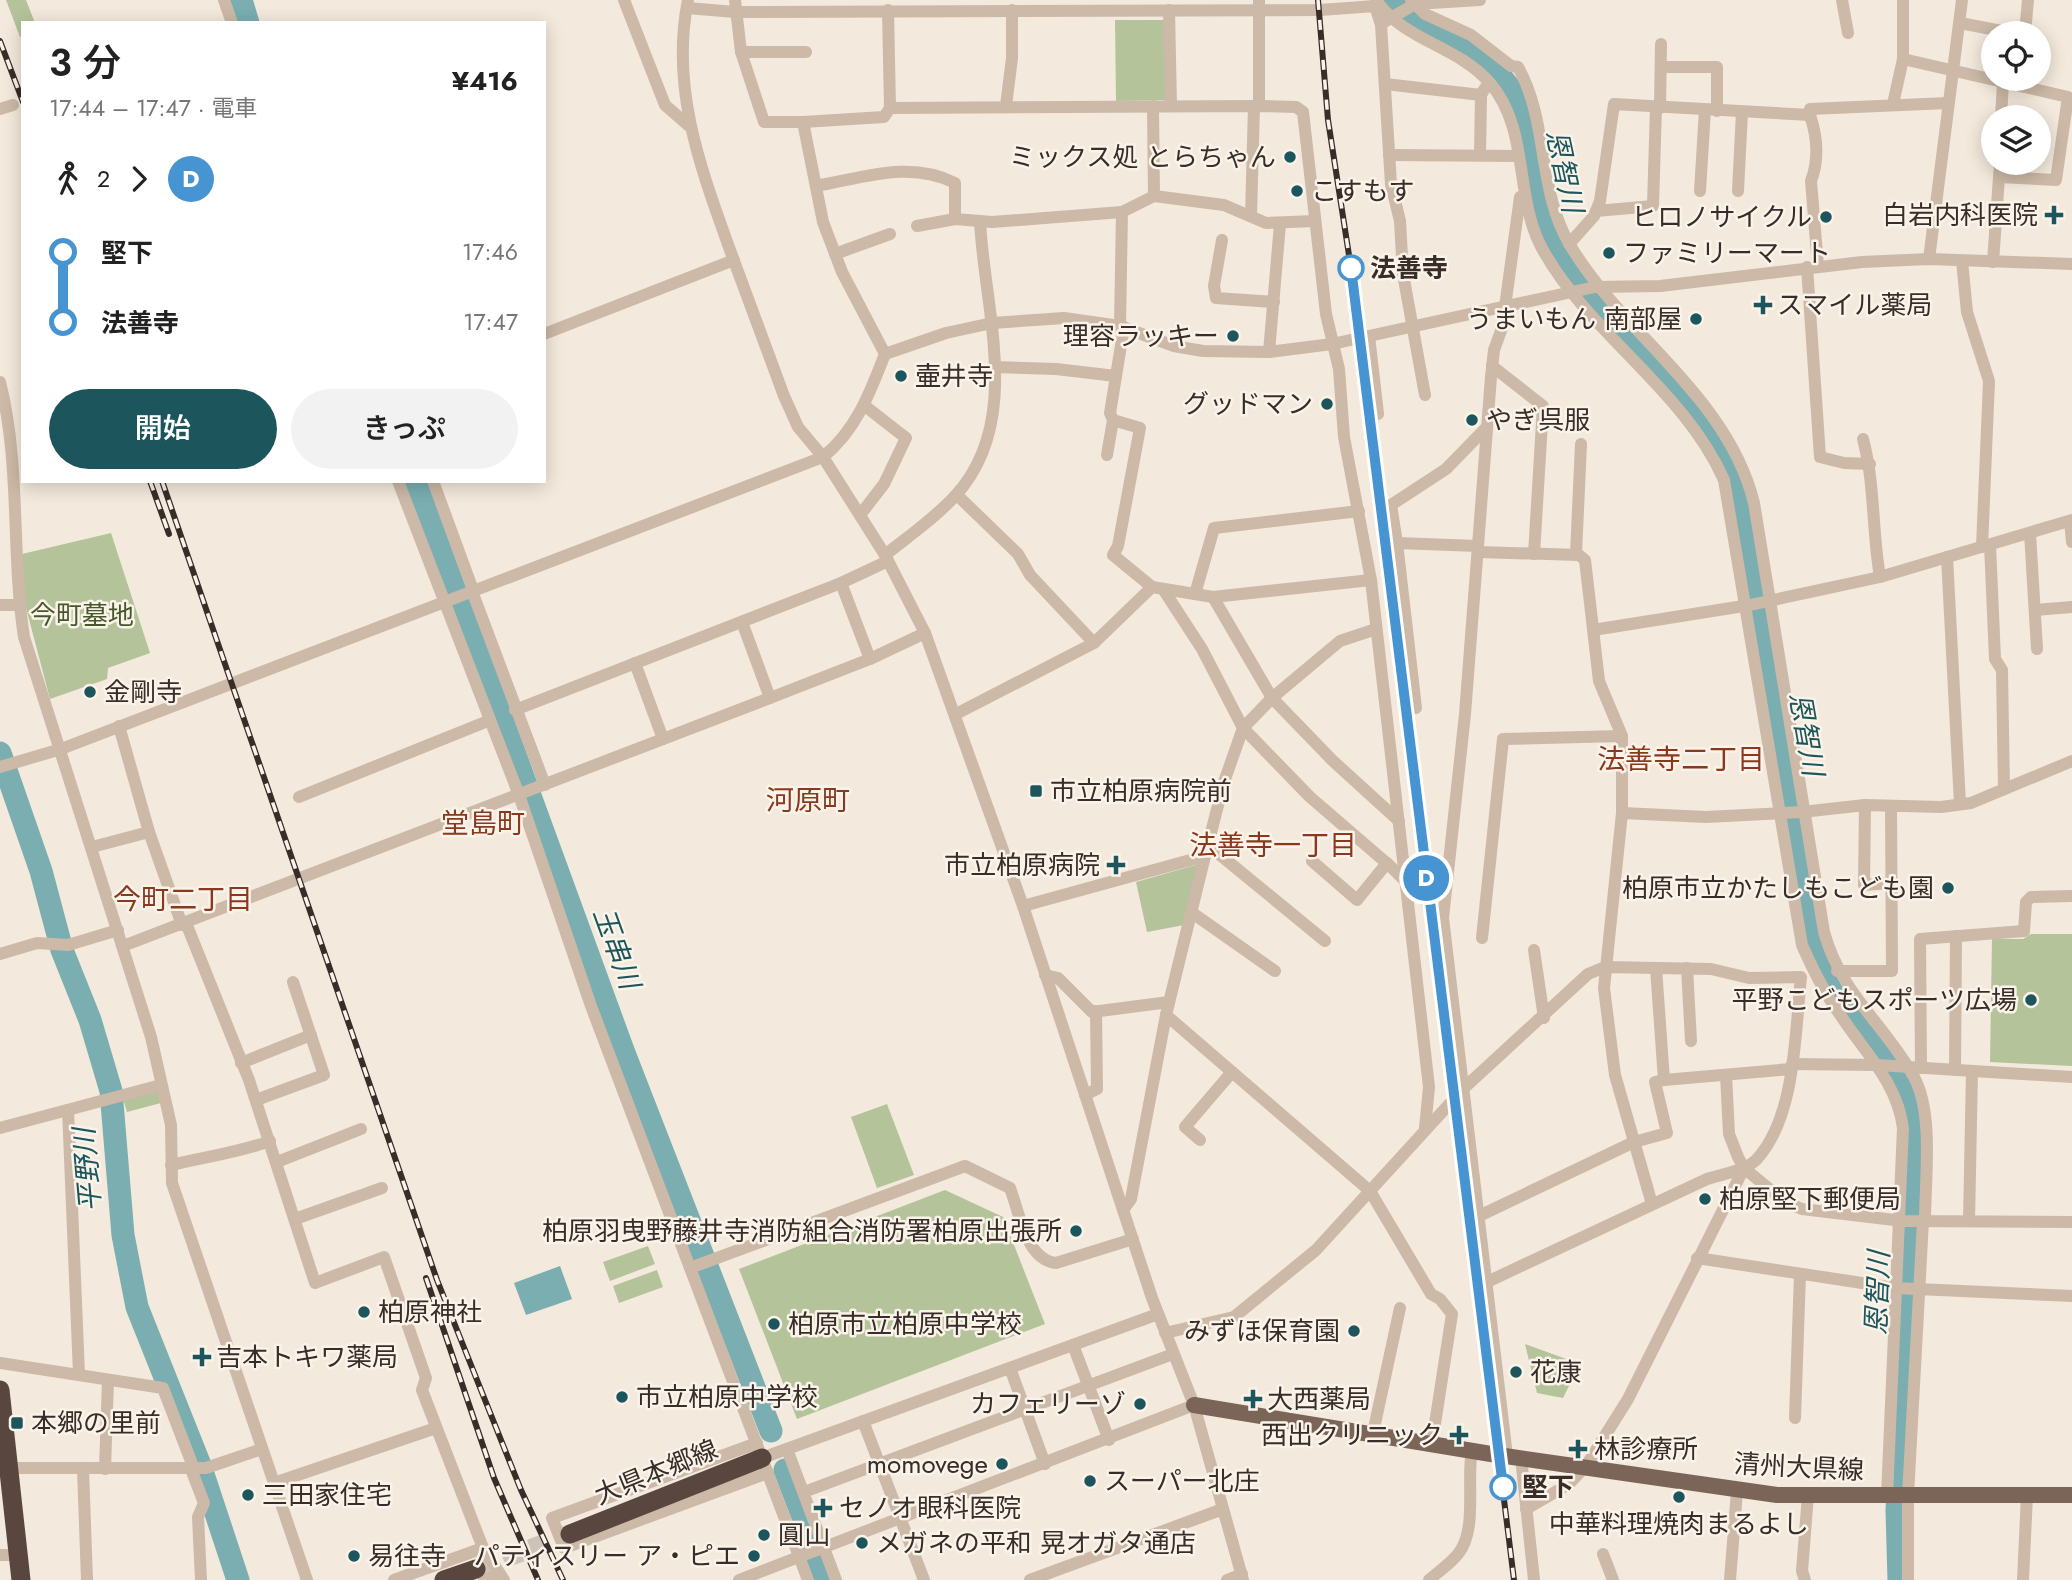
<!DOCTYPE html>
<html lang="ja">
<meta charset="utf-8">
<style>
body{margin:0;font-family:Jost,"Noto Sans JP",sans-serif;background:#f2f2f2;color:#222;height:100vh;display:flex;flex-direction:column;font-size:26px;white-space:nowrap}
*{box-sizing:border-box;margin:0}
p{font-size:23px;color:#767676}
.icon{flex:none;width:38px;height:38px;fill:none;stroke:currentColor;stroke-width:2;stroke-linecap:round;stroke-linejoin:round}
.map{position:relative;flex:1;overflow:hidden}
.details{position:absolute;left:21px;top:21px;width:525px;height:462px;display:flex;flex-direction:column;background:#fff;border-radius:0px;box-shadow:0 4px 18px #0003}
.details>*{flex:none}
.badge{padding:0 14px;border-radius:23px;font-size:24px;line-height:46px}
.buttons{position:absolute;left:1981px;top:21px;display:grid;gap:14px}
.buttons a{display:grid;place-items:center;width:70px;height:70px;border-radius:50%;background:#fff;box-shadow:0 4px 18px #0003;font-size:35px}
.map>.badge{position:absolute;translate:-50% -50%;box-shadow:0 0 0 4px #fff}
.legs{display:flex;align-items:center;gap:10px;height:77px;padding:0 28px;font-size:23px}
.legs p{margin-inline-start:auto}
.summary{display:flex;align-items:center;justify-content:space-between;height:119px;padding:0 28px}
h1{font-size:38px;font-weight:600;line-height:52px}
.primary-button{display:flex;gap:14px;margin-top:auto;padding:14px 28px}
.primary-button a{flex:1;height:80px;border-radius:42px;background:#1c565c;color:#fff;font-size:28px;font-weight:600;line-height:80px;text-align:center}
.primary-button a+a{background:#f2f2f2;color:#222}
ul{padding:0 28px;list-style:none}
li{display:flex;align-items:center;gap:24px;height:70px;font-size:26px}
li i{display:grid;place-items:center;width:10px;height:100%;margin:0 9px;background:currentColor}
li i::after{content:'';width:18px;height:18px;margin:-9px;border:5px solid;border-radius:50%;background:#fff}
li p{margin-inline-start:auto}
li:first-child i{background:linear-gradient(#0000 50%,currentColor 0)}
li:last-child i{background:linear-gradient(currentColor 50%,#0000 0)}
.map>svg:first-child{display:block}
.green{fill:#b5c39b}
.water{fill:#7aaeb1}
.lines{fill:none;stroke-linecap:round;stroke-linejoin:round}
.river{stroke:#7aaeb1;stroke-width:23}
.highway-tunnel{stroke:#cec3b8;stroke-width:19;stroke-dasharray:19 10;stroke-linecap:butt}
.minor{stroke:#ccb9a7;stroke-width:12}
.major{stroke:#7b6559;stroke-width:16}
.highway{stroke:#59473f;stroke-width:19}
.rail-casing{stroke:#382d28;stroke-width:6}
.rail{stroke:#faf3e9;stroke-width:3.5;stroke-dasharray:10;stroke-linecap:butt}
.line-1-casing{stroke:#fff;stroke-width:16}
.line-1{stroke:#4694d1;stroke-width:10}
.poi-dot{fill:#1c565c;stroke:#faf3e9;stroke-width:2.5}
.stop-1-dot{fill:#fff;stroke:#4694d1;stroke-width:3.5}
.labels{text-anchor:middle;stroke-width:5;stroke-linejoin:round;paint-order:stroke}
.poi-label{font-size:26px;fill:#382d28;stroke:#faf3e9;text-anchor:start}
.stop-label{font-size:26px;font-weight:bold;fill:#382d28;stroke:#faf3e9;text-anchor:start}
.park-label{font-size:26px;fill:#46582b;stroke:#faf3e9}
.street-label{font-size:26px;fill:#382d28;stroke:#faf3e9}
.water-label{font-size:28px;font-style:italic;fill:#1c565c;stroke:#faf3e9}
.neighbourhood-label{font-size:28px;fill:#8b391e;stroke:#faf3e9}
</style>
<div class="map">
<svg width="2072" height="1580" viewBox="0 0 2072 1580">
<rect width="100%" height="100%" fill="#f3e9dc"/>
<!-- green -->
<g class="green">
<path d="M6,0H26L35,23H23V36L20,37Z"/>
<path d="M1115,20H1165L1166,100L1116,101Z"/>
<path d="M111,533L150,653L108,668L107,679L50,699L25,604L22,554Z"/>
<path d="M1199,864L1184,925L1147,932L1136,882Z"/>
<path d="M2031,934H2072V1066L1990,1062L1992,939H2023Z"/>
<path d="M158,1090L161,1103L127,1112L123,1099Z"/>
<path d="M887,1104L914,1175L877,1188L851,1117Z"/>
<path d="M945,1190L1003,1217L1045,1324L797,1419L739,1269Z"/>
<path d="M648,1246L655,1264L610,1281L603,1262Z"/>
<path d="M657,1270L663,1287L619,1303L613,1286Z"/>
<path d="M1525,1344L1580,1364L1563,1398L1537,1393Z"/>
</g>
<!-- water -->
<path class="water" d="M560,1266L572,1299L526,1315L514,1283Z"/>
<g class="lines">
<!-- river -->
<g class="river">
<path d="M241,0L248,23"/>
<path d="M1391,0L1425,28L1458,41L1488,61L1509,87L1522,114L1540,216L1557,252L1705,429L1722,453L1740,503L1813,941L1832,986L1903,1082L1914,1113L1897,1511L1899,1580"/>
<path d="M415,481L624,1053L771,1431"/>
<path d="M0,753L41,871L62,950L90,1020L111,1091L123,1235L137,1307L200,1465L238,1580"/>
<path d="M785,1470L810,1535L821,1580"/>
</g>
<!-- highway-tunnel -->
<path class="highway-tunnel" d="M476,1569L570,1534"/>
<!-- minor -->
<g class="minor">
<path d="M224,0L232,23"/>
<path d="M624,0L665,105L689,126"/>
<path d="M688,0C670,88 701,169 730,250C748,299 766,347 784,396L798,427L823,457L885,555L925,633L1023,906L1152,1298L1194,1405L1243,1580"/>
<path d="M735,0L741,52L764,122H803L823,222L842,272L885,354"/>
<path d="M1376,0C1405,42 1457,45 1490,83C1531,131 1513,199 1544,252C1592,336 1684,390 1724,480L1802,945C1813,970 1825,994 1841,1016C1865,1053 1897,1082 1903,1128L1887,1496"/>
<path d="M1411,0L1425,14L1471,35L1511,66L1518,67C1549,122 1537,190 1570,245C1624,336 1728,396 1754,503L1824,932C1842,996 1884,1023 1914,1077C1934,1114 1925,1179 1925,1221"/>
<path d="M1842,0L1848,33"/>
<path d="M687,8L735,12L1320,10L1375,6L1381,25L1391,184L1400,221L1403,274L1425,395"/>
<path d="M888,10L890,108L1259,106L1296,107L1303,112L1326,314L1339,369L1344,437L1371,580L1429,1087L1425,1128"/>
<path d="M1169,10L1171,106"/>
<path d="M1384,22L1415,4L1480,0"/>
<path d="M1960,23L2012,33"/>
<path d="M2025,33L2028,0"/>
<path d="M741,52H806"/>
<path d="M1903,59L2068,97L2056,180L1999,177"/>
<path d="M1661,67H1717V111"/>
<path d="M1385,84L1481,95"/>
<path d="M1893,104L1903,59V0"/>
<path d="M1006,106L1012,58V10"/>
<path d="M1153,106L1154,196"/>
<path d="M1259,106V0"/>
<path d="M1660,108L1661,44"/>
<path d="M0,109L13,105"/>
<path d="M1810,115C1817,136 1819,160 1811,181L1818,266"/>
<path d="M2001,117L2003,83"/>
<path d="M803,122L884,117L890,108"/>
<path d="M1389,155L1519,156"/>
<path d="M1480,155L1481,95L1485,88"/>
<path d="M816,186C863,178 910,160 955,183V219"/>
<path d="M1700,191L1705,110"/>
<path d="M1738,191L1742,112"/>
<path d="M1596,211L1653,206L1656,107"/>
<path d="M1251,216L1254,106"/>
<path d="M917,226L955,219L992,222L1122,212L1154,196L1224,205L1266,223L1315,221"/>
<path d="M1222,240L1214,286L1216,298L1274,302"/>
<path d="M1569,244L1594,216L1600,201L1614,104L1810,115V109L1948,103"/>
<path d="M835,254L890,234"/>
<path d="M1929,259L1962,0"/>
<path d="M1962,261L1967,312L1989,381L1982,547"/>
<path d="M1993,262L2000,163"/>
<path d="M1807,267L1820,457L1844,463L1870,464"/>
<path d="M1505,307L1520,197"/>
<path d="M1120,326L1122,212"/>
<path d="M1124,327L1110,413L1113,420L1140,428L1118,546L1113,555L1152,587"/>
<path d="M544,334L734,260"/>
<path d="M1369,336L1378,414"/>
<path d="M1269,352L1280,224"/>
<path d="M1492,366L1543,406L1534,554"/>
<path d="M994,367L1056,369L1116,376"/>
<path d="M0,382C21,465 11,553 24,637L151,1037L171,1125L172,1183L307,1580"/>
<path d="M1863,439C1875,484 1872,531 1880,577"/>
<path d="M1107,455L1113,420"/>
<path d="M398,481L519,795L591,1006L808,1580"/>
<path d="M433,481L473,590"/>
<path d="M957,495L1018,554L1030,575L1094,643"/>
<path d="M860,515L884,484L906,438L865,406"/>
<path d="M2070,521L2072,542"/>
<path d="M2030,533L2037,649"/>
<path d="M1397,543L1416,708"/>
<path d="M1990,545L1995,659L2002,670L2004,789"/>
<path d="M1478,546L1397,543L1391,505L1446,469L1487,427"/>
<path d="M1478,552L1579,555L1585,560L1599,681L1622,736V813L1604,988L1615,1075L1652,1204"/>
<path d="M1576,554L1581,444"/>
<path d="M885,555C909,536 935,518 955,496C1024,422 984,309 980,221"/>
<path d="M1947,557L1960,804"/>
<path d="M841,583L870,659"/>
<path d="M1163,589L1202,649L1243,728L1310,797L1390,866L1443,918"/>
<path d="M472,591L545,785"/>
<path d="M1195,594L1214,528L1359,511"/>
<path d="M1213,597L1272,698L1332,760L1399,821"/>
<path d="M0,605H19"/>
<path d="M2035,610L2072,607"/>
<path d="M742,622L770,698"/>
<path d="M1593,630L1750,605L1880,577L2072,520"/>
<path d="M635,663L663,739"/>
<path d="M515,710L841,583L888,561"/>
<path d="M956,714L1094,643L1152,587L1213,597L1371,580"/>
<path d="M119,726L149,832L182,925"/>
<path d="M0,767L61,749L823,457C856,430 870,393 885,354L946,333L992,323L1064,318L1120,326L1174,346L1203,351L1269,352L1332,344L1595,287L1660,286L1862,262L1929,259L2072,264"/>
<path d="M299,797L488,721"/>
<path d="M1865,805L1864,885L1891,883"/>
<path d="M1622,813L1706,817L1802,812L1865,805L1941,807L1971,803L2072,761"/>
<path d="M1208,845L1325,941"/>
<path d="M92,847L149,832"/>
<path d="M1312,861L1357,900L1387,863"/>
<path d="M1023,906L1205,856L1224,782L1243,728L1272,698L1340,641L1376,629"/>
<path d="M1191,912L1275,971"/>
<path d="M186,923L249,1080L315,1283L384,1257L426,1378L422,1390L483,1548L504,1580"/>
<path d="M1482,938L1503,739L1622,736"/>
<path d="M123,946L770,698L870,659L925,633"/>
<path d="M1534,950L1544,1018"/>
<path d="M0,954L37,943L68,945L118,930"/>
<path d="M1656,968L1664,1080L1791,1069"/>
<path d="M1687,968L1691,1041"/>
<path d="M1837,971H1892L1891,806"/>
<path d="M1045,975L1058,978L1092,1012L1169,1002"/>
<path d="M1166,1015L1370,1191L1431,1294L1440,1299L1452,1314L1432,1443"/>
<path d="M241,1063L311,1035"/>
<path d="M1792,1064L1877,1065L2072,1077"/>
<path d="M1921,1068L1920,939L2024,931L2026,902L2031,897L2072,896"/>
<path d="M1955,1070L1956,936"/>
<path d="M1726,1075L1729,1134L1738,1157L1744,1168L1785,1202L1802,1209L1903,1221L2072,1222"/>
<path d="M1085,1095L1097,1089L1096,1011"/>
<path d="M256,1100L324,1075L293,982"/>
<path d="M68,1110L79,1374"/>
<path d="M0,1128L161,1085"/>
<path d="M1200,1140L1185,1127L1232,1072"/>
<path d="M277,1162L361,1129"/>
<path d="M171,1165C204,1157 238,1153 270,1141"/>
<path d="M1123,1210L1131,1199L1166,1015L1205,856"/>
<path d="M1479,1216L1634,1142L1667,1133L1655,1082L1664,1080"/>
<path d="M295,1219L382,1188"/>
<path d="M1969,1221L1972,1071"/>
<path d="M1697,1258L1895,1288L2072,1296"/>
<path d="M690,1268L965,1166L1010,1188C1020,1214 1026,1260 1056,1263L1133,1239"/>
<path d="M1165,1333L1234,1317L1316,1250L1464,1088L1588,974L1605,967L1711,969L1749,978L1801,977C1795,1032 1796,1116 1757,1159C1746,1171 1722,1174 1707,1179L1487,1282"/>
<path d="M1073,1345L1109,1440"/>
<path d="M0,1363L163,1388L194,1469"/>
<path d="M1010,1368L1045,1464"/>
<path d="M1795,1418L1800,1274"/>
<path d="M863,1421L924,1580"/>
<path d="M1373,1433L1400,1308"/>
<path d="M757,1443L552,1518L564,1548L768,1473"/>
<path d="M787,1449L836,1580"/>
<path d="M1507,1456L1443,918L1465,714L1491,377L1494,350L1510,306"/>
<path d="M1521,1457L1534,1580"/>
<path d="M762,1458L1158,1314"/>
<path d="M4,1468H206L262,1449"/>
<path d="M83,1469L87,1580"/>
<path d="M105,1469L108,1380"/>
<path d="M191,1469L204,1503L198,1517L201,1580"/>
<path d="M274,1483L436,1428"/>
<path d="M804,1492L1173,1354"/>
<path d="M1526,1509L1569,1484L1586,1466L1628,1399L1744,1168"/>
<path d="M1603,1554L1613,1580"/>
<path d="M0,1555H19"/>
<path d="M394,1580L483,1548"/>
<path d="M484,1580L500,1574"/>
<path d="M739,1580L1194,1405"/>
<path d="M1030,1580L1223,1509"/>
<path d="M1227,1580L1242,1574"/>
<path d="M1429,1580C1438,1572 1450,1564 1458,1554C1478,1530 1466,1480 1472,1450"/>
<path d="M1730,1580L1737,1491"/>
<path d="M1805,1580L1802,1571L1808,1495"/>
<path d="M1908,1580V1495L1923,1221"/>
<path d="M2023,1580L2027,1495"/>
</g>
<!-- major -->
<path class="major" d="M1194,1405L1491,1454L1777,1495H2072"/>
<!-- highway -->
<g class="highway">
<path d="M0,1390L21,1580"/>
<path d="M570,1534L762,1458"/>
<path d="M444,1580L476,1569"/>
</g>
<defs>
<g id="rail">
<path d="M1318,0L1328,120L1351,268L1514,1580"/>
<path d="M0,41L23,102"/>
<path d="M150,481L169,534"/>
<path d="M162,481L437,1280L521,1490L563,1580"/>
<path d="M426,1278L494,1478L538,1580"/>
</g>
</defs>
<!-- rail casing -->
<use href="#rail" class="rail-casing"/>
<!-- rail -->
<use href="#rail" class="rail"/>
</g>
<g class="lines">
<defs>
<path id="line-1" d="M1351,268L1503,1487"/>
</defs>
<!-- line-1 casing -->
<use href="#line-1" class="line-1-casing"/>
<!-- line-1 -->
<use href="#line-1" class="line-1"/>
</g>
<!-- markers -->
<g class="poi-dot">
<circle cx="1290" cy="157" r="7"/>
<circle cx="1297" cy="191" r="7"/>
<path d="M2050.5 204.5h7v7h7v7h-7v7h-7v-7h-7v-7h7z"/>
<circle cx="1826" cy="217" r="7"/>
<circle cx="1609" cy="253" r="7"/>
<path d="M1759.5 294.5h7v7h7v7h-7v7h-7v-7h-7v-7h7z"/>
<circle cx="1696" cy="319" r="7"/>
<circle cx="1233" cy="336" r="7"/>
<circle cx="901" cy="376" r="7"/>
<circle cx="1327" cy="404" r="7"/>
<circle cx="1472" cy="420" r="7"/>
<circle cx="90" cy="692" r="7"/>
<rect x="1029" y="784" width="14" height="14" rx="3.5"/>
<path d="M1112.5 854.5h7v7h7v7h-7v7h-7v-7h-7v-7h7z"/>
<circle cx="1948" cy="888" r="7"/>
<circle cx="2031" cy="1000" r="7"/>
<circle cx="1705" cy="1199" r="7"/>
<circle cx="1076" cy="1231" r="7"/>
<circle cx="364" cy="1312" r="7"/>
<circle cx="774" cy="1324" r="7"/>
<circle cx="1354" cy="1331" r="7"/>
<path d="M198.5 1346.5h7v7h7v7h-7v7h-7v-7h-7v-7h7z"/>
<circle cx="1516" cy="1372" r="7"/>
<circle cx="622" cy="1397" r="7"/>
<path d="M1249.5 1388.5h7v7h7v7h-7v7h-7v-7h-7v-7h7z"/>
<circle cx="1140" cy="1404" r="7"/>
<rect x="10" y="1416" width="14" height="14" rx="3.5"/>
<path d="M1455.5 1424.5h7v7h7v7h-7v7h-7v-7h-7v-7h7z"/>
<path d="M1574.5 1438.5h7v7h7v7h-7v7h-7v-7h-7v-7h7z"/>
<circle cx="1002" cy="1464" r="7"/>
<circle cx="1090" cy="1481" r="7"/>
<circle cx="248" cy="1495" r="7"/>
<circle cx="1679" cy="1497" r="7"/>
<path d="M819.5 1497.5h7v7h7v7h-7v7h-7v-7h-7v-7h7z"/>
<circle cx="764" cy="1535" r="7"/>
<circle cx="862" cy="1543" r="7"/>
<circle cx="354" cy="1556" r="7"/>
<circle cx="754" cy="1556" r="7"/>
</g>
<g class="stop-1-dot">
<circle cx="1351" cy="268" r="12"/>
<circle cx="1503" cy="1487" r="12"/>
</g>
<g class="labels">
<!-- poi labels -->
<g class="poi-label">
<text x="1276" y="166" text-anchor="end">ミックス処 とらちゃん</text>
<text x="1311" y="200">こすもす</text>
<text x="2038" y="224" text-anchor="end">白岩内科医院</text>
<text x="1812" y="226" text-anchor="end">ヒロノサイクル</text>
<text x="1623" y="262">ファミリーマート</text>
<text x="1777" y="314">スマイル薬局</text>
<text x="1682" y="328" text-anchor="end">うまいもん 南部屋</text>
<text x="1219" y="345" text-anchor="end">理容ラッキー</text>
<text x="915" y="385">壷井寺</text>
<text x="1313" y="413" text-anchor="end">グッドマン</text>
<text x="1486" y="429">やぎ呉服</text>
<text x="104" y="701">金剛寺</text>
<text x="1050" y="800">市立柏原病院前</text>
<text x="1100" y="874" text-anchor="end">市立柏原病院</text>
<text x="1934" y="897" text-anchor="end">柏原市立かたしもこども園</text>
<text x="2017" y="1009" text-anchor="end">平野こどもスポーツ広場</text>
<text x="1719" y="1208">柏原堅下郵便局</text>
<text x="1062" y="1240" text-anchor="end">柏原羽曳野藤井寺消防組合消防署柏原出張所</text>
<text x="378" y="1321">柏原神社</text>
<text x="788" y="1333">柏原市立柏原中学校</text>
<text x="1340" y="1340" text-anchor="end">みずほ保育園</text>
<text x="216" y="1366">吉本トキワ薬局</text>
<text x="1530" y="1381">花康</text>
<text x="636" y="1406">市立柏原中学校</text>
<text x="1267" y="1408">大西薬局</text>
<text x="1126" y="1413" text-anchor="end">カフェリーゾ</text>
<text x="31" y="1432">本郷の里前</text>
<text x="1443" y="1444" text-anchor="end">西出クリニック</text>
<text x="1594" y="1458">林診療所</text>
<text x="988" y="1473" text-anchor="end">momovege</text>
<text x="1104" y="1490">スーパー北庄</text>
<text x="262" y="1504">三田家住宅</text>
<text x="839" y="1517">セノオ眼科医院</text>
<text x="1679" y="1533" text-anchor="middle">中華料理焼肉まるよし</text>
<text x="778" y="1544">圓山</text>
<text x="876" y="1552">メガネの平和 晃オガタ通店</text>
<text x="368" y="1565">易往寺</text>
<text x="740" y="1565" text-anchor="end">パティスリー ア・ピエ</text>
</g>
<!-- stop labels -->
<g class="stop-label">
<text x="1370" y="277">法善寺</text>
<text x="1522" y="1496">堅下</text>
</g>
<!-- park labels -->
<g class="park-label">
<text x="82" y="624">今町墓地</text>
</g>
<!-- street labels -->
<g class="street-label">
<text transform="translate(1799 1467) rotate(3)" y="9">清州大県線</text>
<text transform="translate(656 1472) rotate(-22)" y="9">大県本郷線</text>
</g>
<!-- water labels -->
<g class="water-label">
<text transform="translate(1565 171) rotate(78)" y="10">恩智川</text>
<text transform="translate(1807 734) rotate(80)" y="10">恩智川</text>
<text transform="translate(617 948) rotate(70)" y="10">玉串川</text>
<text transform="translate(87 1170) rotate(-95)" y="10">平野川</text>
<text transform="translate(1877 1293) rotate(-88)" y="10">恩智川</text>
</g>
<!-- neighbourhood labels -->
<g class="neighbourhood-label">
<text x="1681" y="769">法善寺二丁目</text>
<text x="808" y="810">河原町</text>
<text x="483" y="833">堂島町</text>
<text x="1273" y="855">法善寺一丁目</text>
<text x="183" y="909">今町二丁目</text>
</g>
</g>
</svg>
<div class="buttons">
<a><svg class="icon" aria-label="locate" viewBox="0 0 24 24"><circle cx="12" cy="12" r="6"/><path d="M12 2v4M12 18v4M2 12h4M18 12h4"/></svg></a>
<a><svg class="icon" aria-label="layers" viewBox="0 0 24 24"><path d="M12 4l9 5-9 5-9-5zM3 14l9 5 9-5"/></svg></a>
</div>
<b class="badge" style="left:1426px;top:878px;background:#4694d1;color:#fff">D</b>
<section class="details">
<div class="summary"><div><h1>3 分</h1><p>17:44 – 17:47 · 電車</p></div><b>¥416</b></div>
<div class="legs"><svg class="icon" aria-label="walk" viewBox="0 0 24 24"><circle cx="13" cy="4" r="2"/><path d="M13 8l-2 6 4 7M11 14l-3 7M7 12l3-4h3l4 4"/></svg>2<svg class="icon" aria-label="forward" viewBox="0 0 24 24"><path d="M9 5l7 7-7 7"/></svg><b class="badge" style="background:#4694d1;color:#fff">D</b></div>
<ul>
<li><i style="color:#4694d1"></i><b>堅下</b><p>17:46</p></li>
<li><i style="color:#4694d1"></i><b>法善寺</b><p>17:47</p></li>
</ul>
<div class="primary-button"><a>開始</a><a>きっぷ</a></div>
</section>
</div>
